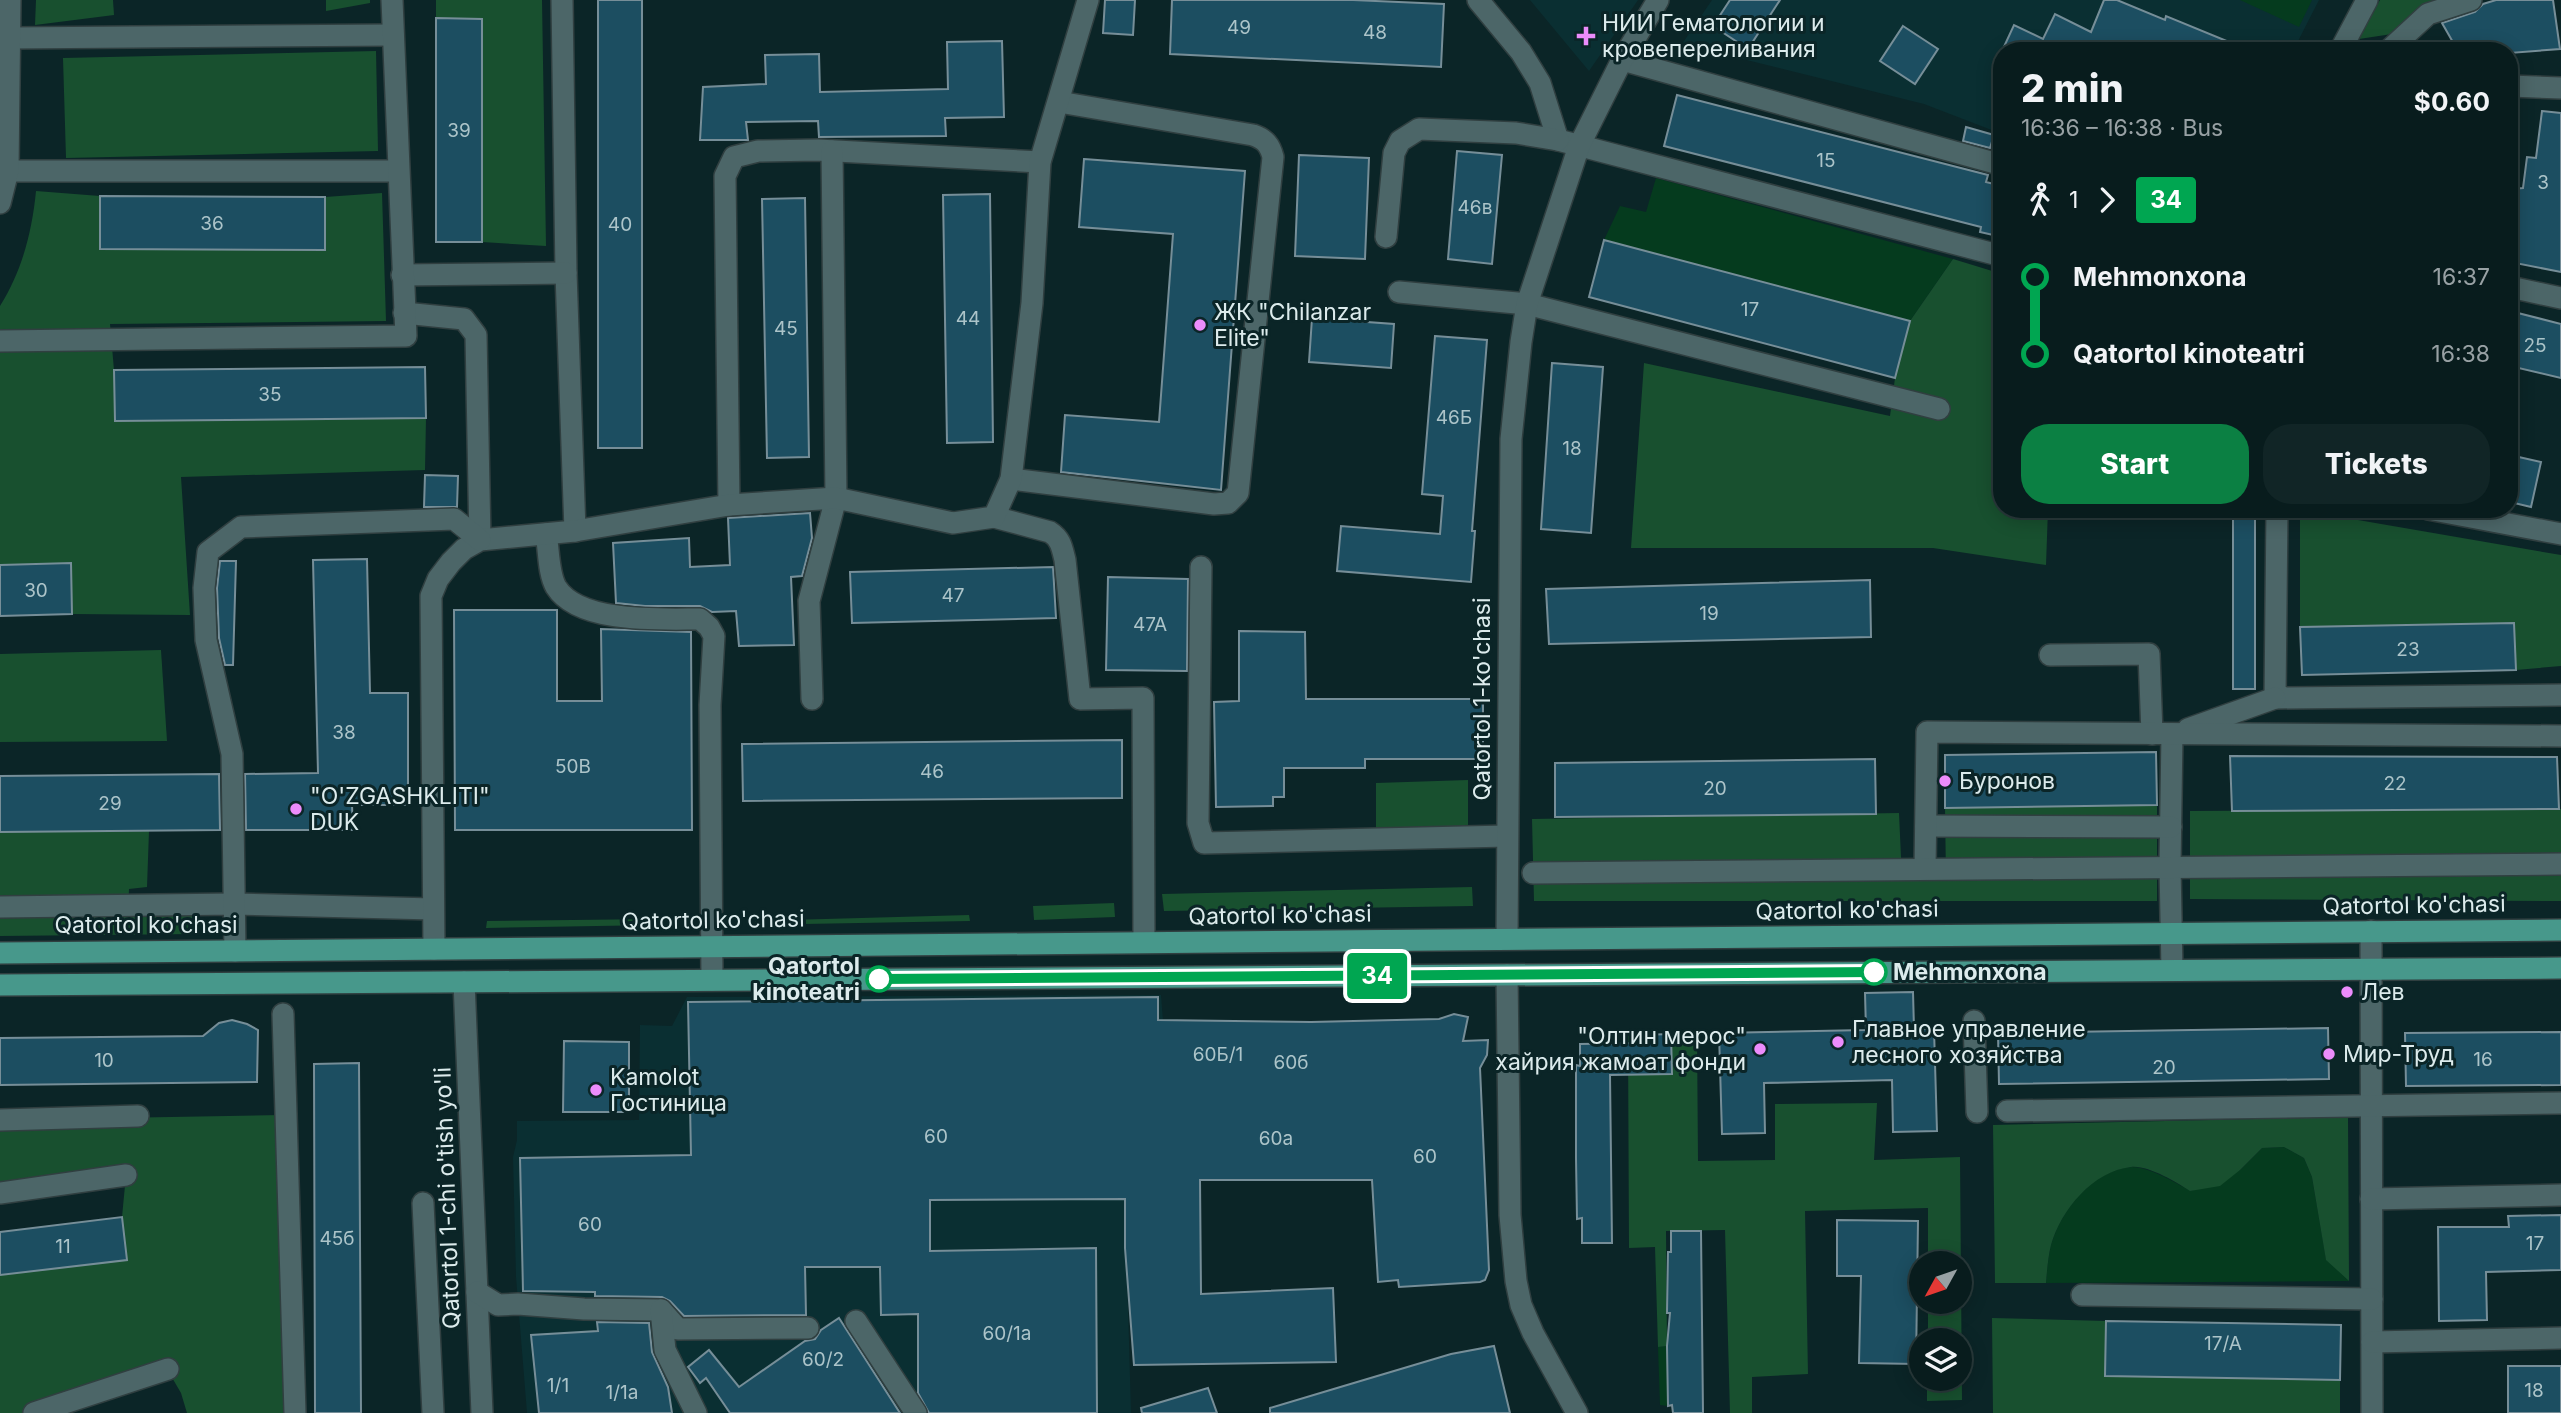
<!DOCTYPE html>
<meta charset="utf-8">
<style>
body{margin:0;font-family:Inter,sans-serif;background:#112526;color:#f1f3f6;height:100vh;display:flex;flex-direction:column;font-size:26px;white-space:nowrap}
*{box-sizing:border-box;margin:0}
p{font-size:23px;color:#98a1a4}
.icon{flex:none;width:38px;height:38px;fill:none;stroke:currentColor;stroke-width:2;stroke-linecap:round;stroke-linejoin:round}
.map{position:relative;flex:1;overflow:hidden}
.drawer{position:absolute;left:1993px;top:42px;width:525px;height:476px;display:flex;flex-direction:column;background:#081c1d;border-radius:28px;box-shadow:0 4px 18px #0003,0 0 0 2px #293a3b}
.drawer>*{flex:none}
.badge{padding:0 14px;border-radius:5px;font-size:24px;line-height:46px}
.needle{width:46px;rotate:230deg}
.buttons{position:absolute;left:1909px;top:1251px;display:grid;gap:14px}
.buttons a{display:grid;place-items:center;width:63px;height:63px;border-radius:50%;background:#081c1d;box-shadow:0 4px 18px #0003,0 0 0 2px #293a3b;font-size:35px}
.map>.badge{position:absolute;translate:-50% -50%;box-shadow:0 0 0 4px #fff}
.legs{display:flex;align-items:center;gap:10px;height:77px;padding:0 28px;font-size:23px}
.legs p{margin-inline-start:auto}
.head{display:flex;align-items:center;justify-content:space-between;height:119px;padding:0 28px}
h1{font-size:38px;font-weight:800;line-height:52px}
.action{display:flex;gap:14px;margin-top:auto;padding:14px 28px}
.action a{flex:1;height:80px;border-radius:28px;background:#0b8043;color:#fff;font-size:28px;font-weight:800;line-height:80px;text-align:center}
.action a+a{background:#112526;color:#f1f3f6}
ul{padding:0 28px;list-style:none}
li{display:flex;align-items:center;gap:24px;height:77px;font-size:26px}
li i{display:grid;place-items:center;width:10px;height:100%;margin:0 9px;background:currentColor}
li i::after{content:'';width:18px;height:18px;margin:-9px;border:5px solid;border-radius:50%;background:#081c1d}
li p{margin-inline-start:auto}
li:first-child i{background:linear-gradient(#0000 50%,currentColor 0)}
li:last-child i{background:linear-gradient(currentColor 50%,#0000 0)}
.map>svg:first-child{display:block}
.built{fill:#0a2f32}
.green{fill:#053b1e}
.forest{fill:#18502f}
.building{fill:#1c4e61;stroke:#768e98;stroke-width:2}
.lines{fill:none;stroke-linecap:round;stroke-linejoin:round}
.minor-casing{stroke:#303f40;stroke-width:24}
.major-casing{stroke:#303f40;stroke-width:24}
.minor{stroke:#4c6668;stroke-width:21}
.major{stroke:#47988b;stroke-width:21}
.line-1-casing{stroke:#fff;stroke-width:16}
.line-1{stroke:#00a651;stroke-width:10}
.poi-dot{fill:#ec8cfb;stroke:#0b2527;stroke-width:2.5}
.stop-1-dot{fill:#fff;stroke:#00a651;stroke-width:3.5}
.labels{text-anchor:middle;stroke-width:6;stroke-linejoin:round;paint-order:stroke}
.number-label{font-size:19px;fill:#acc4c9}
.poi-label{font-size:23px;fill:#dcebec;stroke:#0b2527;text-anchor:start}
.street-label{font-size:23px;fill:#dcebec;stroke:#0b2527}
.stop-label{font-size:23px;font-weight:bold;fill:#dcebec;stroke:#0b2527;text-anchor:end}
</style>
<div class="map">
<svg width="2561" height="1413" viewBox="0 0 2561 1413">
<rect width="100%" height="100%" fill="#0b2527"/>
<!-- built -->
<g class="built">
<path d="M1530,0H1638L1589,71Z"/>
<path d="M1712,0H2319L2293,51H2002V134L1924,104L1682,44Z"/>
<path d="M1161,995L1163,1021L1125,1199L1131,1413H527L516,1277L513,1157L517,1140V1121L639,1120L640,1025L672,1026L687,997Z"/>
</g>
<!-- green -->
<g class="green">
<path d="M2240,0H2312L2299,27Z"/>
<path d="M1656,178L1953,259L1910,321L1604,240L1620,206L1646,212Z"/>
<path d="M2284,1147L2304,1158L2312,1177L2326,1259L2349,1281L2046,1283C2047,1271 2048,1257 2051,1245C2061,1210 2093,1170 2131,1167C2148,1166 2176,1183 2191,1191L2240,1170L2262,1148Z"/>
<path d="M1667,1346L1668,1406L1660,1405L1658,1347Z"/>
</g>
<!-- forest -->
<g class="forest">
<path d="M36,0H113L114,15L35,25Z"/>
<path d="M326,0H370V3L326,11Z"/>
<path d="M436,0H542L546,246L482,242V19L436,18Z"/>
<path d="M2380,0H2449L2416,10L2392,34L2359,39Z"/>
<path d="M376,51L378,151L66,158L63,58Z"/>
<path d="M36,191L100,196V249L325,250V197L382,193L386,321L110,324L114,370L115,420L426,418L425,470L181,477L190,615L72,614L71,563L0,565V306C22,271 32,232 36,191Z"/>
<path d="M1953,259L2002,274V509H2048L2046,565L1933,548H1631L1644,363L1890,416L1895,378L1910,321Z"/>
<path d="M2300,510L2561,555V666L2516,670L2514,623L2300,627Z"/>
<path d="M161,650L167,741L0,742V654Z"/>
<path d="M1468,780V828L1376,830V783Z"/>
<path d="M2157,805V901H1534L1532,819L1899,813L1902,880L1946,879L1945,808Z"/>
<path d="M2561,809V901L2190,899V811Z"/>
<path d="M149,831L147,887L129,889L128,913H192L194,934L0,936V832Z"/>
<path d="M1472,887L1473,906L1164,911L1162,894Z"/>
<path d="M1114,903L1115,917L1034,920L1033,906Z"/>
<path d="M969,915L970,921L755,925V921Z"/>
<path d="M657,919V925L486,928L487,921Z"/>
<path d="M1697,1033L1698,1161L1775,1160V1104L1877,1103L1874,1160L1960,1157L1962,1400L1927,1401V1379H1960V1340H1928V1302H1960V1264L1928,1263V1208L1805,1211L1808,1374L1752,1377V1413H1730L1725,1230L1666,1231L1667,1346L1658,1347L1655,1247L1629,1248L1628,1035H1640L1642,1075L1672,1074L1671,1034Z"/>
<path d="M282,1115L295,1413H187L181,1393L167,1369L34,1413H0V1275L127,1259L122,1217L126,1175L0,1193V1120Z"/>
<path d="M2348,1117L2349,1281L2326,1260L2312,1177L2304,1158L2284,1147L2262,1148L2240,1170L2220,1186L2190,1191C2176,1182 2148,1165 2131,1167C2093,1171 2061,1210 2051,1245C2048,1257 2047,1271 2046,1283H1995L1993,1125Z"/>
<path d="M1992,1318L2106,1321L2105,1376L2340,1380V1413H1993Z"/>
</g>
<!-- building -->
<g class="building">
<rect x="598" y="0" width="44" height="448"/>
<path d="M1105,0H1135L1133,35L1103,33Z"/>
<path d="M1172,0H1353L1444,4L1441,67L1170,54Z"/>
<path d="M1730,0H1780L1748,49L1713,26Z"/>
<path d="M2104,0H2117L2165,20L2166,16L2251,51H2002L2014,25L2043,39L2055,14L2091,32Z"/>
<path d="M2496,0H2553L2560,49L2510,53V51H2458L2442,23L2475,12L2483,4Z"/>
<path d="M436,18L482,19V242H436Z"/>
<path d="M1903,26L1938,49L1915,84L1880,61Z"/>
<path d="M1002,41L1004,117L945,118L946,136L819,137L818,121L746,122L748,140H700L703,87L766,84L765,55L819,54L820,92L948,89L947,42Z"/>
<path d="M1677,95L1988,175L1986,182L2002,186V237L1980,232L1981,227L1664,146Z"/>
<path d="M2542,111L2561,113V272L2510,262V189L2523,188L2527,157L2536,158Z"/>
<path d="M1966,127L1994,135L1990,148L1963,141Z"/>
<path d="M1457,151L1502,155L1492,264L1448,259Z"/>
<path d="M1299,155L1369,158L1365,259L1295,256Z"/>
<path d="M1084,159L1245,171L1221,490L1061,472L1065,415L1159,422L1173,234L1079,227Z"/>
<path d="M990,194L993,442L947,443L943,195Z"/>
<path d="M100,196L325,197V250L100,249Z"/>
<path d="M805,198L809,457L767,458L762,199Z"/>
<path d="M1604,240L1910,321L1895,378L1589,297Z"/>
<path d="M2510,311L2561,324V378L2510,366Z"/>
<path d="M1312,318L1394,324L1391,368L1309,362Z"/>
<path d="M1435,336L1487,340L1472,531H1475L1471,582L1337,571L1341,526L1440,534L1443,496L1422,494Z"/>
<path d="M1552,363L1603,367L1591,533L1541,529Z"/>
<path d="M425,367L426,418L115,421L114,370Z"/>
<path d="M2510,455L2541,462L2531,507L2510,502Z"/>
<path d="M425,475L458,476L457,507H424Z"/>
<rect x="2233" y="509" width="22" height="180"/>
<path d="M810,513L812,538L802,576L791,577L794,645L739,646L736,611L712,612L700,606H645L616,603L613,543L689,538L690,567L730,565L728,518Z"/>
<path d="M367,559L370,693H408V805H352L353,830H246L245,774L318,773L313,560Z"/>
<path d="M220,561H236L233,665H225L219,638L217,588Z"/>
<path d="M71,563L72,614L0,616V565Z"/>
<path d="M1053,567L1056,618L852,623L850,572Z"/>
<path d="M1108,577L1188,579L1187,671L1106,670Z"/>
<path d="M1870,580L1871,637L1549,644L1546,589Z"/>
<path d="M454,610H557V701H602L601,629L691,632L692,830H455Z"/>
<path d="M2514,623L2516,670L2302,675L2300,627Z"/>
<path d="M1239,631L1305,632L1306,699H1483V759H1365V768H1284V797H1273V806L1216,807L1214,702L1239,701Z"/>
<path d="M1122,740V798L743,801L742,744Z"/>
<path d="M2156,752L2157,805L1945,808V755Z"/>
<path d="M2230,756L2557,757L2559,809L2232,811Z"/>
<path d="M1875,759L1876,814L1555,817V763Z"/>
<path d="M219,774L220,830L0,832V776Z"/>
<path d="M1913,992L1914,1029H1934L1937,1131L1893,1132L1892,1080L1764,1083L1765,1133L1722,1134L1719,1033L1866,1030L1865,993Z"/>
<path d="M1158,997V1020L1311,1022L1439,1019L1454,1014L1468,1017L1463,1041L1488,1040L1487,1055L1480,1068L1489,1270L1485,1280L1480,1282L1399,1287L1398,1280L1378,1282L1372,1180H1200L1201,1294L1333,1288L1336,1362L1134,1365L1125,1248V1199L930,1200V1251L1096,1248L1097,1413H929L918,1393V1314L881,1315L880,1267H805L806,1315L684,1316L670,1301L662,1297L595,1296V1292L523,1291L520,1158L691,1155L688,1002Z"/>
<path d="M232,1020L247,1024L258,1030L257,1082L0,1085V1038L203,1036L219,1023Z"/>
<path d="M2328,1028L2329,1079L1999,1084L1998,1033Z"/>
<path d="M2561,1032V1085L2406,1086L2405,1033Z"/>
<path d="M1671,1034L1672,1074L1610,1075L1612,1243H1582V1218L1577,1219L1576,1158V1065L1580,1066V1044L1641,1043L1640,1035Z"/>
<path d="M564,1041L629,1042V1112H563Z"/>
<path d="M359,1063L361,1413H315L314,1064Z"/>
<path d="M2561,1215V1270L2486,1272L2487,1320L2439,1321L2438,1227H2509L2508,1216Z"/>
<path d="M122,1217L127,1260L0,1275V1232Z"/>
<path d="M1837,1220L1918,1221L1916,1364L1859,1363L1861,1276H1837Z"/>
<path d="M1671,1231H1701L1703,1413H1673L1672,1405L1668,1406L1667,1346L1670,1313H1667L1668,1252H1671Z"/>
<path d="M839,1318L900,1413H730L706,1378L700,1383L688,1367L709,1350L739,1387L805,1341L815,1339L821,1330Z"/>
<path d="M2106,1321L2341,1325L2340,1380L2105,1376Z"/>
<path d="M597,1322L649,1323L652,1352L668,1387L672,1413H539L531,1335L598,1331Z"/>
<path d="M1494,1346L1510,1413H1270V1408L1337,1388L1451,1354Z"/>
<rect x="2508" y="1366" width="53" height="47"/>
<path d="M1208,1388L1217,1413H1142L1141,1408Z"/>
</g>
<g class="lines">
<defs>
<g id="minor">
<path d="M562,0L566,273L575,531"/>
<path d="M1478,0L1521,52L1540,83L1558,140L2002,256"/>
<path d="M10,38L393,35"/>
<path d="M2340,51L2367,0"/>
<path d="M2388,51L2428,14L2471,0"/>
<path d="M1622,60L2002,165"/>
<path d="M2510,86L2561,88"/>
<path d="M8,171H398"/>
<path d="M0,203L8,171L10,0"/>
<path d="M1386,237L1394,153L1400,141L1419,129L1516,133L1558,140"/>
<path d="M402,275L566,273"/>
<path d="M2510,287L2561,298"/>
<path d="M1399,292L1527,304L1939,409"/>
<path d="M404,313L464,319L476,335L480,540"/>
<path d="M0,341L406,336L392,0"/>
<path d="M1011,479L1214,504L1228,503L1238,493L1273,157C1270,145 1265,139 1253,135L1059,102"/>
<path d="M729,505L725,176L734,157L758,151L818,150L1040,162"/>
<path d="M2277,509L2275,698L2561,695"/>
<path d="M2428,509L2561,534"/>
<path d="M994,517L1050,532C1061,539 1062,548 1065,560L1080,699L1143,698L1144,942"/>
<path d="M546,534C549,549 548,573 556,587C579,624 662,619 700,619L709,627L714,636L710,705L712,980"/>
<path d="M1201,567L1198,823L1204,843L1507,836"/>
<path d="M2050,655L2149,654L2152,734"/>
<path d="M812,699L809,601L836,498L832,151"/>
<path d="M2188,729L2275,698"/>
<path d="M2172,734L2170,866L2172,970"/>
<path d="M1926,826L2171,827"/>
<path d="M1925,868L1927,732L2561,736"/>
<path d="M1533,873L2561,864"/>
<path d="M0,907L234,904L433,909"/>
<path d="M2371,931L2372,1413"/>
<path d="M1507,939L1511,439L1521,342L1527,304L1579,146L1622,60L1658,0"/>
<path d="M434,949L431,596L438,579L451,562L464,549L480,540L575,531L729,505L836,498L953,523L994,517L1011,479L1032,303L1040,162L1088,0"/>
<path d="M235,951L232,754L206,640L204,588L208,552L241,527L454,519L480,540"/>
<path d="M1507,975L1510,1215L1516,1281L1521,1305L1533,1333L1577,1413"/>
<path d="M464,982L482,1413"/>
<path d="M283,1014L295,1413"/>
<path d="M1974,1021L1977,1112"/>
<path d="M2007,1111L2561,1103"/>
<path d="M0,1120L138,1116"/>
<path d="M0,1193L126,1175"/>
<path d="M2371,1199L2561,1195"/>
<path d="M423,1203L433,1413"/>
<path d="M477,1292L498,1305L518,1304L584,1309L661,1310L678,1329L808,1328"/>
<path d="M2082,1295L2372,1299"/>
<path d="M661,1310L665,1350L696,1413"/>
<path d="M856,1321L916,1413"/>
<path d="M2372,1342L2561,1338"/>
<path d="M34,1413L168,1369"/>
</g>
<g id="major">
<path d="M0,953L2561,930"/>
<path d="M0,985L2561,968"/>
</g>
</defs>
<!-- minor casing -->
<use href="#minor" class="minor-casing"/>
<!-- major casing -->
<use href="#major" class="major-casing"/>
<!-- minor -->
<use href="#minor" class="minor"/>
<!-- major -->
<use href="#major" class="major"/>
</g>
<g class="lines">
<defs>
<path id="line-1" d="M879,979L1874,972"/>
</defs>
<!-- line-1 casing -->
<use href="#line-1" class="line-1-casing"/>
<!-- line-1 -->
<use href="#line-1" class="line-1"/>
</g>
<!-- markers -->
<g class="poi-dot">
<path d="M1582.5 25.5h7v7h7v7h-7v7h-7v-7h-7v-7h7z"/>
<circle cx="1200" cy="325" r="7"/>
<circle cx="1945" cy="781" r="7"/>
<circle cx="296" cy="809" r="7"/>
<circle cx="2347" cy="992" r="7"/>
<circle cx="1838" cy="1042" r="7"/>
<circle cx="1760" cy="1049" r="7"/>
<circle cx="2329" cy="1054" r="7"/>
<circle cx="596" cy="1090" r="7"/>
</g>
<g class="stop-1-dot">
<circle cx="1874" cy="972" r="12"/>
<circle cx="879" cy="979" r="12"/>
</g>
<g class="labels">
<!-- number labels -->
<g class="number-label">
<text x="1239" y="34">49</text>
<text x="1375" y="39">48</text>
<text x="459" y="137">39</text>
<text x="1826" y="167">15</text>
<text x="2543" y="189">3</text>
<text x="1475" y="214">46в</text>
<text x="212" y="230">36</text>
<text x="620" y="231">40</text>
<text x="1750" y="316">17</text>
<text x="968" y="325">44</text>
<text x="786" y="335">45</text>
<text x="2535" y="352">25</text>
<text x="270" y="401">35</text>
<text x="1454" y="424">46Б</text>
<text x="1572" y="455">18</text>
<text x="36" y="597">30</text>
<text x="953" y="602">47</text>
<text x="1709" y="620">19</text>
<text x="1150" y="631">47A</text>
<text x="2408" y="656">23</text>
<text x="344" y="739">38</text>
<text x="573" y="773">50В</text>
<text x="932" y="778">46</text>
<text x="2395" y="790">22</text>
<text x="1715" y="795">20</text>
<text x="110" y="810">29</text>
<text x="1218" y="1061">60Б/1</text>
<text x="2483" y="1066">16</text>
<text x="104" y="1067">10</text>
<text x="1291" y="1069">60б</text>
<text x="2164" y="1074">20</text>
<text x="936" y="1143">60</text>
<text x="1276" y="1145">60a</text>
<text x="1425" y="1163">60</text>
<text x="590" y="1231">60</text>
<text x="337" y="1245">45б</text>
<text x="2535" y="1250">17</text>
<text x="63" y="1253">11</text>
<text x="1007" y="1340">60/1a</text>
<text x="2223" y="1350">17/А</text>
<text x="823" y="1366">60/2</text>
<text x="558" y="1392">1/1</text>
<text x="2534" y="1397">18</text>
<text x="622" y="1399">1/1a</text>
</g>
<!-- poi labels -->
<g class="poi-label">
<text x="1602" y="31">НИИ Гематологии и<tspan x="1602" dy="26">кровепереливания</tspan></text>
<text x="1214" y="320">ЖК "Chilanzar<tspan x="1214" dy="26">Elite"</tspan></text>
<text x="1959" y="789">Буронов</text>
<text x="310" y="804">"O'ZGASHKLITI"<tspan x="310" dy="26">DUK</tspan></text>
<text x="2361" y="1000">Лев</text>
<text x="1852" y="1037">Главное управление<tspan x="1852" dy="26">лесного хозяйства</tspan></text>
<text x="1746" y="1044" text-anchor="end">"Олтин мерос"<tspan x="1746" dy="26">хайрия жамоат фонди</tspan></text>
<text x="2343" y="1062">Мир-Труд</text>
<text x="610" y="1085">Kamolot<tspan x="610" dy="26">Гостиница</tspan></text>
</g>
<!-- street labels -->
<g class="street-label">
<text transform="translate(1482 699) rotate(-90)" y="8">Qatortol 1-ko'chasi</text>
<text transform="translate(2414 905) rotate(-1)" y="8">Qatortol ko'chasi</text>
<text transform="translate(1847 910) rotate(-1)" y="8">Qatortol ko'chasi</text>
<text transform="translate(1280 915) rotate(-1)" y="8">Qatortol ko'chasi</text>
<text transform="translate(713 920) rotate(-1)" y="8">Qatortol ko'chasi</text>
<text x="146" y="933">Qatortol ko'chasi</text>
<text transform="translate(447 1198) rotate(-92)" y="8">Qatortol 1-chi o'tish yo'li</text>
</g>
<!-- stop labels -->
<g class="stop-label">
<text x="860" y="974">Qatortol<tspan x="860" dy="26">kinoteatri</tspan></text>
<text x="1893" y="980" text-anchor="start">Mehmonxona</text>
</g>
</g>
</svg>
<div class="buttons">
<a><svg class="needle" viewBox="-14 -14 28 28"><path d="M0-13l5 13h-10z" fill="#e53935"/><path d="M0 13l5-13h-10z" fill="#98a1a4"/></svg></a>
<a><svg class="icon" aria-label="layers" viewBox="0 0 24 24"><path d="M12 4l9 5-9 5-9-5zM3 14l9 5 9-5"/></svg></a>
</div>
<b class="badge" style="left:1377px;top:976px;background:#00a651;color:#fff">34</b>
<section class="drawer">
<div class="head"><div><h1>2 min</h1><p>16:36 – 16:38 · Bus</p></div><b>$0.60</b></div>
<div class="legs"><svg class="icon" aria-label="walk" viewBox="0 0 24 24"><circle cx="13" cy="4" r="2"/><path d="M13 8l-2 6 4 7M11 14l-3 7M7 12l3-4h3l4 4"/></svg>1<svg class="icon" aria-label="forward" viewBox="0 0 24 24"><path d="M9 5l7 7-7 7"/></svg><b class="badge" style="background:#00a651;color:#fff">34</b></div>
<ul>
<li><i style="color:#00a651"></i><b>Mehmonxona</b><p>16:37</p></li>
<li><i style="color:#00a651"></i><b>Qatortol kinoteatri</b><p>16:38</p></li>
</ul>
<div class="action"><a>Start</a><a>Tickets</a></div>
</section>
</div>
